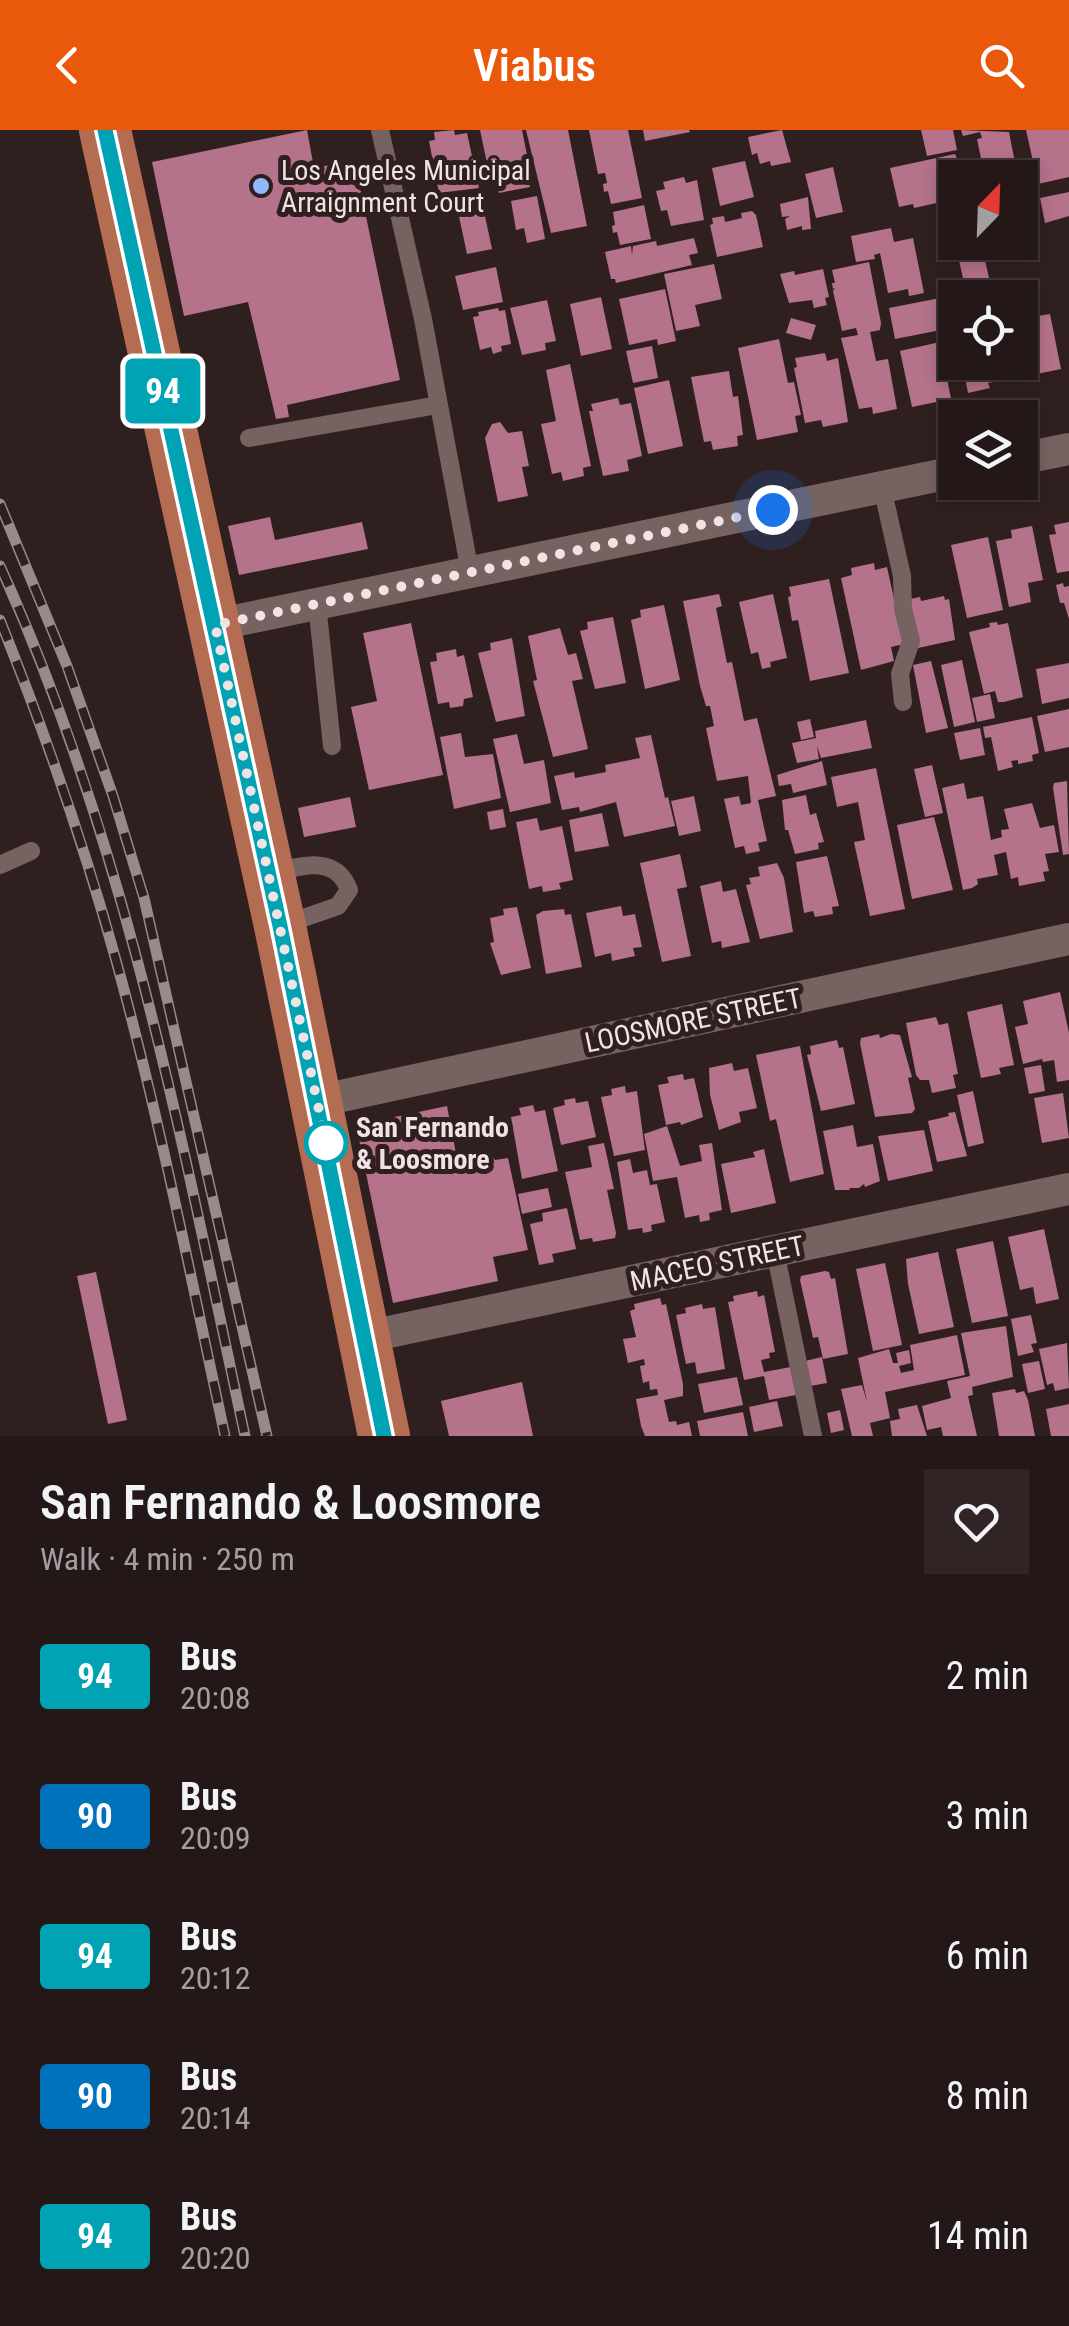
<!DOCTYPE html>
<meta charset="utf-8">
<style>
body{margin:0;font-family:"Roboto Condensed",sans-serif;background:#302424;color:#f1f3f6;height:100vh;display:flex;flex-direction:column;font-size:38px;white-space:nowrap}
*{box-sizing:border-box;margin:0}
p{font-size:32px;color:#a39fa1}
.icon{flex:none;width:55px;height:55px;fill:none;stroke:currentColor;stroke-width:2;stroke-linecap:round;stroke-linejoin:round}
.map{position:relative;height:1306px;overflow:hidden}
.side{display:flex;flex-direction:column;background:#241717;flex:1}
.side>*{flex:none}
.badge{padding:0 20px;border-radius:8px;font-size:35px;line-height:65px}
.needle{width:65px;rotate:23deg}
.tools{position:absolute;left:938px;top:30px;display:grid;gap:20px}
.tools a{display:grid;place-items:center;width:100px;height:100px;border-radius:0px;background:#241717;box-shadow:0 5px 15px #0003,0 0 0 2px #413636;font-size:50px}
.you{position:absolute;width:50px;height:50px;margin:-25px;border:8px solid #fff;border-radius:50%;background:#1a73e8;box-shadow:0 0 0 15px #1a73e833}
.map>.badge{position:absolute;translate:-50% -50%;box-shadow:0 0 0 5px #fff}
.round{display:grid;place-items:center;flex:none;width:105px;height:105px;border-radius:0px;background:#302424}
.overview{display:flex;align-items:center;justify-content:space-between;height:170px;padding:0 40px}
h1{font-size:48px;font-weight:600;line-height:75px}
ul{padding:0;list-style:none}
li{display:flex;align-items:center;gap:30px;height:140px;padding:0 40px}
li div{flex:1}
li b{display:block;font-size:38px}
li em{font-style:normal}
li .badge{min-width:110px;font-weight:700;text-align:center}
header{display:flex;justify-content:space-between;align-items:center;height:130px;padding:0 40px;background:#ea580c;color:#fff;font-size:45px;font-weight:600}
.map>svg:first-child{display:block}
.building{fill:#b4728b}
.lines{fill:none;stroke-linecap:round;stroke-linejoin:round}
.lane{stroke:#776262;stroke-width:18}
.street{stroke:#776262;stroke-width:32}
.primary{stroke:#b46d52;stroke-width:52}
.rail-casing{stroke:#988a8a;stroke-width:11}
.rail{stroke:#301f1f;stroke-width:8;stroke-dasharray:22;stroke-linecap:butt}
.line-casing{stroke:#fff;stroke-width:22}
.line{stroke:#00a3b4;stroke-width:15}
.walk{stroke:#efe3e3;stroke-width:10;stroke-dasharray:0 18}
.poi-dot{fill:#90b8fd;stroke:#301f1f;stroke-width:4}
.stop-dot{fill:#fff;stroke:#00a3b4;stroke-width:5}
.labels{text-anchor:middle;stroke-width:10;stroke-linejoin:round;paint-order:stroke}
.poi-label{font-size:28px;fill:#efe3e3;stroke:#301f1f;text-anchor:start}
.street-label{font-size:28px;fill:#efe3e3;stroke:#301f1f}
.stop-label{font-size:28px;font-weight:bold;fill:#efe3e3;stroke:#301f1f;text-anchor:start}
</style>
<header><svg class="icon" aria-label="back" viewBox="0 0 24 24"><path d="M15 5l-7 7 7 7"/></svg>Viabus<svg class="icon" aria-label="search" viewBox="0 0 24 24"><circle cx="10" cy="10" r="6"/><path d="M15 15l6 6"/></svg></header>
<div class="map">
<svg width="1069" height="1306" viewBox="0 0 1069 1306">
<rect width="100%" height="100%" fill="#301f1f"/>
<!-- building -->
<g class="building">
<path d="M307,0L314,38L330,35L332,47L357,43L400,250L287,275L289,287L276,289L248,172L184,186L152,32Z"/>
<path d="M454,0L455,5L467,3L479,58L439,63L429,11L435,10L434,2Z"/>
<path d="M480,0H522L531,45H527L530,57L499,63L497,51L491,52Z"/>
<path d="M526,0H568L587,96L551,103Z"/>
<path d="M589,0H628L642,68L611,74L608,61L604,62L603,54L607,53L605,43L598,44Z"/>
<path d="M643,0H689L690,2L645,11Z"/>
<path d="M782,0L791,32L771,36L770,31L760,34L757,23L752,25L748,7Z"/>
<path d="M921,0H953L957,20L927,26Z"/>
<path d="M961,0L1009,2L1018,48H985L977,9L982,8L980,2L963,6Z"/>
<path d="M1026,0H1069V47L1038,54Z"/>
<path d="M955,24L962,42H958L960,48H955V69L914,78L913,74L899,77L890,38Z"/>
<path d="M745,31L754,67L720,76L712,38Z"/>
<path d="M833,37L843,82L816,88L805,44Z"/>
<path d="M684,47L686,53L697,50L704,90L671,96L667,80L661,81L656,61L665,59L663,52Z"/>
<path d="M1069,62V86L1045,93L1040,68Z"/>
<path d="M537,66L545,109L527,113L524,98L516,100L511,71Z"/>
<path d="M808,67L811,99L802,100V96L787,100L785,89L790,86L782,87L780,74Z"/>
<path d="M482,72L492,119L467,124L457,77Z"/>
<path d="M644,75L651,109L620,115L617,102L613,103L612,96L615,95L613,82Z"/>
<path d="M752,81L756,85L763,117L717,127L710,95L713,94L712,88L724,86L725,92L742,88L741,83Z"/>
<path d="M891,98L894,112L913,108L924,163L909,166L908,159L888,163L880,123L874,125L875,129L856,132L851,106Z"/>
<path d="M694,108L698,123L689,125L692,135L616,153L615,149H611L605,122L631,116L632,125L633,116L656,111L657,116Z"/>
<path d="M955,112H981L991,157L966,162Z"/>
<path d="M869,132L881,193L880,200L870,202L876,231L888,229L897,279L873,284L872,277L859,279L841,208L858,205L856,198L842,201L833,161L835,158L833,159L832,153H835L832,140Z"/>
<path d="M714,134L722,169L695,175L700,196L676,201L664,144Z"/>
<path d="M496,137L503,172L463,180L455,146Z"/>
<path d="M823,139L829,167L825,168L827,175L814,178L812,170L789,173L780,144L794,141L795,145Z"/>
<path d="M665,159L676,211L658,215L657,209L629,215L619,169Z"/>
<path d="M601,167L612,219L581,226L570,174Z"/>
<path d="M940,168L946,199L895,209L889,178Z"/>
<path d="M547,170L556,211L545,213L546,220L522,225L510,178Z"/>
<path d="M1035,172L1038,186L1050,184L1061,239L1018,248L1015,232H1020V175Z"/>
<path d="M498,178L499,181L505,180L511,214L501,216L502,221L493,224L491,217L480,220L473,187L479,186L478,182Z"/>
<path d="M791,188L816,195L811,210L786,203Z"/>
<path d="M779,209L788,253L794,252L801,285L795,286L798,302L757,310L738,218Z"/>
<path d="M940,212L951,269L912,277L900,221Z"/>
<path d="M652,216L658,248L633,253L626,221Z"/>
<path d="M825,223L827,231L838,228L848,292L823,297L821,290L805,293L794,238L797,237L795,228Z"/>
<path d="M962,232H1000L1004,250L988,253L990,258L968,263Z"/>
<path d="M570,234L591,336L583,338L584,346L563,351L561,342L552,344L541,294L556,291L546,240Z"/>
<path d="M729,241L733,267L738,266L743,305L737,306L738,316L713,320L711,311L704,312L691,247Z"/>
<path d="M669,250L683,316L648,324L634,258Z"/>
<path d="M618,268L620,275L631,273L642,326L627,330L629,341L603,346L589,281H593L591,274Z"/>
<path d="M500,292L508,303L522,301L529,336L522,337L528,366L498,372L485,308L492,294Z"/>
<path d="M270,387L275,410L362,392L368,419L239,445L228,396Z"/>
<path d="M1069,392V441L1057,443L1049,405L1056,404L1054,395Z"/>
<path d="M1032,396L1043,450L1028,453L1031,472L1009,477L996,411L1012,408L1011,400Z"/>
<path d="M988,407L1003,480L967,488L951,415Z"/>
<path d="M874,433L875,440L887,437L904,514L891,517L894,531L861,540L841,448L852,445L851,438Z"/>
<path d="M829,449L849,543L810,551L798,490L792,491L788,467L791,466L789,457Z"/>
<path d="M1063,453L1064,457L1069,456V489L1064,473H1060L1056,455Z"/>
<path d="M719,464L722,476L716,478L727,533L732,532L744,591L757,588L776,666L758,670L767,711L758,713L760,721L746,724L744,716L735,718L724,669L739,666L741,675L751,673L748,646L717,651L706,598L714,596L710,576H706L700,556L683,471Z"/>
<path d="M773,464L787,528L770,532L771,537L762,539L758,522L751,524L739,472Z"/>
<path d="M944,466L945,470L949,469L955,510L918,518L910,469L920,467L921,471Z"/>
<path d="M664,475L680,550L645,559L631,490L641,487L640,480Z"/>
<path d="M613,487L626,553L595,559L580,501L588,499L587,492Z"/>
<path d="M997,492L998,495L1008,493L1023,567L1004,572H998L995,561L984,564L969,502L990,497L989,493Z"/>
<path d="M411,493L443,645L369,660L351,577L377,571L363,503Z"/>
<path d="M560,498L568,525L576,523L583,549L572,551L588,619L553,627L533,551L537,550L528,506Z"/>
<path d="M512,508L525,586L496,592L478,523L491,520L490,513Z"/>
<path d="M456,519L457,527L464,525L473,567L464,569L463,576L450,578L449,572L438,574L430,532L437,531L436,523Z"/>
<path d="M962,530L975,592L954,597L941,535Z"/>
<path d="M931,531L948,598L926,603L913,535Z"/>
<path d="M1069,533V568L1042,574L1036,539Z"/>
<path d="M990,564L995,588L977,592L972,568Z"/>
<path d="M1069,579V617L1045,622L1037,586Z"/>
<path d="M1032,587L1039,623L1032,625L1033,631L1018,634V630L1011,631L1013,637L998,641L991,607L985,608L983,597Z"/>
<path d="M810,589L814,607L801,610L797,592Z"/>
<path d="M866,590L872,618L821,628L817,616L819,629L797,633L792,613L816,608L815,601Z"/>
<path d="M980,598L985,625L960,630L954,603Z"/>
<path d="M461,603L465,627L493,624L501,668L454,679L440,607Z"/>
<path d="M517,604L524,634L544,630L551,673L510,682L493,609Z"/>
<path d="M651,605L665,668L668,667L675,696L624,707L616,672L580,682L579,677L562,680L554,646L574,642L575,648L606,642L605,635L640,628L635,608Z"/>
<path d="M822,631L827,655L793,663L791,654L779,656L777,645Z"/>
<path d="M932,635L943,683L925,687L914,639Z"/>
<path d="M876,638L905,779L870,786L854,712L865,710L858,672L837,677L831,647Z"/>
<path d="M1067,651L1069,724L1063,725L1053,658L1054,653Z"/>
<path d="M964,653L967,669L983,666L991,710L1002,707L1001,700L1009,699L1004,679L1032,673L1040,698L1054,695L1059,722L1045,724L1049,741L1043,742L1045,751L1019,756L1018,747L1011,749L1006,722L994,725L998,745L977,749L978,754L972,758L963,760L942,658Z"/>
<path d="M806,665L810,685L816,683L824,712L818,713L819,719L795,724L788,700H785L782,670Z"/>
<path d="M694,666L701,701L679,706L671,671Z"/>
<path d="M350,667L356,697L304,707L298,678Z"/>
<path d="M503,679L506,697L490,700L487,682Z"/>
<path d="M602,683L609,716L575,722L569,690Z"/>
<path d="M934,687L953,760L912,769L897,695Z"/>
<path d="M537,688L540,701L562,696L573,750L559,753L561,759L543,762L542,756L529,759L516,692Z"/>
<path d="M680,724L687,757L677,759L691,826L662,832L640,733Z"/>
<path d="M827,726L839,776L832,777L833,784L815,787L813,781L804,783L796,732Z"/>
<path d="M777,733L784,748L793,802L760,809L746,755L751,754L749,748L760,746L758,737Z"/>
<path d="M721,751L723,762L736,759L750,812L722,818L721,811L712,813L700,756Z"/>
<path d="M621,776L623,786L635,784L642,817L633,818L635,826L612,831L611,823L595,827L586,783Z"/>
<path d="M517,777L531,838L501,845L490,813L494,812L490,788L504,785L503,779Z"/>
<path d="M564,779L565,785L571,784L582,837L546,844L536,785L543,781Z"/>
<path d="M1060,862L1069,903V950L1057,952L1054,930L1043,932L1042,929L1023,934L1015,897L1028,894L1023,871Z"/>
<path d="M1002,874L1014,935L999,938L1001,944L981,948L967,882Z"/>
<path d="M936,887L939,895L948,893L958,944L953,945L956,958L932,963L929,950H920L916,945L906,893Z"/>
<path d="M879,904L880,908L891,904L900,905L912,947L908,948L915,979L912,983L875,987L860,913L861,908Z"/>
<path d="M837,910L839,918L843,917L855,974L821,981L807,925L811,924L810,916Z"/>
<path d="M800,916L824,1044L790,1052L776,989L770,991L756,925Z"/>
<path d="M732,933L734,941L748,938L757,978L739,982L741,992L719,1000L710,965L709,938Z"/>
<path d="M1041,935L1045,961L1029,964L1024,938Z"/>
<path d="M683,944L684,950L694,948L703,987L681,995L680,992L666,995L658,955L669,953L667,947Z"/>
<path d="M625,956L626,963L637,961L645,1020L614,1026L601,967L612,965L611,959Z"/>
<path d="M973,961L984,1013L968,1017L957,965Z"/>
<path d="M1063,963L1069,1008L1042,1013L1034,968Z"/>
<path d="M575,968L576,973L588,971L596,1007L561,1015L553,978L565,975L564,970Z"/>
<path d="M533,975L535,982L545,980L558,1041L522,1049L511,987L521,985L519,978Z"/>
<path d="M447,976L458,1034L493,1027L495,1030L508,1028L528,1120L493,1127L498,1151L393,1173L356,995Z"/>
<path d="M955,982L967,1026L937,1032L928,991L949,986L948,983Z"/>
<path d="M853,995L857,1017L873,1014L880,1051L865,1057L864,1054L859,1058H849L850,1060H835L823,1001Z"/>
<path d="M667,996L680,1036L702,1031L699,1015L712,1013L722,1080L709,1083L710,1090L700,1092L699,1085L685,1088L677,1047L653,1051L644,1004Z"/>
<path d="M924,1000L933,1041L888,1051L878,1006Z"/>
<path d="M604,1013L614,1059L607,1060L616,1103L615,1108L593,1112L592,1108L580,1110L565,1042L592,1037L588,1016Z"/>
<path d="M764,1019L776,1073L731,1083L721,1034L755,1027L753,1022Z"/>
<path d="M630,1029L633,1043L647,1040L650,1055L657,1054L665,1092L651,1095L652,1101L643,1103L642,1098L628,1100L617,1032Z"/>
<path d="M548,1058L552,1077L522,1084L518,1064Z"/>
<path d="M567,1078L576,1119L552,1124L554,1132L539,1135L530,1094L543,1091L542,1083Z"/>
<path d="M1044,1099L1059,1169L1036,1174L1033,1157L1020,1160L1008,1107Z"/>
<path d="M993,1111L1008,1186L972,1193L956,1119Z"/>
<path d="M938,1122L954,1197L919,1204L908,1154L906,1129Z"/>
<path d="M885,1133L902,1215L873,1221L856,1139Z"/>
<path d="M825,1141L829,1142L831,1149L835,1148L848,1224L823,1229L818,1207L813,1208L800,1150L801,1146Z"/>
<path d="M96,1142L127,1290L108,1294L77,1146Z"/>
<path d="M757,1161L758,1167L764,1165L775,1222L769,1223L770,1228L761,1230L764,1242L791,1237L796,1265L769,1270L764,1246L744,1250L728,1172L734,1171L733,1166Z"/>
<path d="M660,1168L662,1175L666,1174L683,1254V1266L664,1270L669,1292L676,1291L677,1295L689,1292L692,1306H645L641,1296L636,1269L658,1265L657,1259L650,1260L649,1251L643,1253L640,1236L645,1235L644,1229L628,1233L623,1209L636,1207L630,1181L635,1179L634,1174Z"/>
<path d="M702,1174L703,1179L715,1177L725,1239L697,1244L695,1232L686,1234L676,1185L686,1183L685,1178Z"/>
<path d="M1031,1185L1037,1213L1031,1214L1034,1222L1018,1226L1011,1189Z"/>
<path d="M1006,1196L1013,1247L972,1257L973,1265L968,1266L977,1306H943L941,1297L927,1300L922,1276L951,1268L947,1251L970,1246L961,1203Z"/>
<path d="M957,1205L965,1245L885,1262L890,1288L870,1293L873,1306H852L841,1259L862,1255L867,1272L858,1228L889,1219L893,1233H898L896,1223L909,1220L911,1233L899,1236L901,1243L914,1240L910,1215Z"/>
<path d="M1067,1213L1069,1258L1055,1261L1053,1253L1047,1255L1039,1219Z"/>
<path d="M822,1227L827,1253L810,1256L805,1231Z"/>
<path d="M1039,1231L1045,1259L1028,1263L1022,1234Z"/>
<path d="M737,1247L743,1275L704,1283L698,1254Z"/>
<path d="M522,1252L533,1306H449L441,1271Z"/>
<path d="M1015,1259L1016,1263L1024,1261L1028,1270L1035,1306H999L992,1263Z"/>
<path d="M777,1271L783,1296L754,1302L749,1277Z"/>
<path d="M1069,1274V1306H1051L1046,1279Z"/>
<path d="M917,1275L927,1306H892L890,1291L900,1289L898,1279Z"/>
<path d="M840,1280L844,1300L831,1303L827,1283Z"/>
<path d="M743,1282L748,1306H700L697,1291Z"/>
</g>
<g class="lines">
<!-- lane -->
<g class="lane">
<path d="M380,0L423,189L470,442"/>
<path d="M249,308L438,275"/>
<path d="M882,357L902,446L903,479L911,511L900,544L903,572"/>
<path d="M317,474L332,616"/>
<path d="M0,735L31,721"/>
<path d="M273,743C301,736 336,724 349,760L338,776L286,794"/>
<path d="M775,1121L813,1306"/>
</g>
<!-- street -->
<g class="street">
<path d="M1020,329L1069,319"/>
<path d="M215,495L955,342"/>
<path d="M318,971L1069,809"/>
<path d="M365,1207L1069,1059"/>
</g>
<!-- primary -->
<path class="primary" d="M105,0L280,796L384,1306"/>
<defs>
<g id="rail">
<path d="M0,374L67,536L113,666L144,768L267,1306"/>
<path d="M0,436C126,713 182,1011 245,1306"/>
<path d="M0,490C45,603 85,717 117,834C160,990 191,1148 225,1306"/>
</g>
</defs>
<!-- rail casing -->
<use href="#rail" class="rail-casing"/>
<!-- rail -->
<use href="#rail" class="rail"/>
</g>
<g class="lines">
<defs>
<path id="line" d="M105,0L280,796L384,1306"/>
</defs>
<!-- line casing -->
<use href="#line" class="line-casing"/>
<!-- line -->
<use href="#line" class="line"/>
<!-- walk -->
<path class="walk" d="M326,1013L215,495L773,380"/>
</g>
<!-- markers -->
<circle class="poi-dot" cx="261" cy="56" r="10"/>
<circle class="stop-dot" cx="326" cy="1013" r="20"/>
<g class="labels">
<!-- poi labels -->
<g class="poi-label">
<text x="281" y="50">Los Angeles Municipal<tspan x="281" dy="32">Arraignment Court</tspan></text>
</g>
<!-- street labels -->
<g class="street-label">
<text transform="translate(693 890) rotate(-12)" y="10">LOOSMORE STREET</text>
<text transform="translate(717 1133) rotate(-12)" y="10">MACEO STREET</text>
</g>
<!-- stop labels -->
<g class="stop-label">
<text x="356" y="1007">San Fernando<tspan x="356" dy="32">&amp; Loosmore</tspan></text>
</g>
</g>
</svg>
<div class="tools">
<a><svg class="needle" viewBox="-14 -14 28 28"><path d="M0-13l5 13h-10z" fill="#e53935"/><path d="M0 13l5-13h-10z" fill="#a39fa1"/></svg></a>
<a><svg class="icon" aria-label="locate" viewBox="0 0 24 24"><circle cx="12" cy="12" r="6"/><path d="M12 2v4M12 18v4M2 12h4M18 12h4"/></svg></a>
<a><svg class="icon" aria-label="layers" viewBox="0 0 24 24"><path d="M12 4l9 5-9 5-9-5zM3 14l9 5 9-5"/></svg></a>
</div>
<div class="you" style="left:773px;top:380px"></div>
<b class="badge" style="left:163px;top:261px;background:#00a3b4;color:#fff">94</b>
</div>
<section class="side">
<div class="overview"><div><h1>San Fernando &amp; Loosmore</h1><p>Walk · 4 min · 250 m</p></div><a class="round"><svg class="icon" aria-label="heart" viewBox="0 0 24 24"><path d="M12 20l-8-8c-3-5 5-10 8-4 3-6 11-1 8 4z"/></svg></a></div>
<ul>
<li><span class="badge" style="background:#00a3b4;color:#fff">94</span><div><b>Bus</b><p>20:08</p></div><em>2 min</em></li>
<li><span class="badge" style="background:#0072bc;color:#fff">90</span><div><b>Bus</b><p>20:09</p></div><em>3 min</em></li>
<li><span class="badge" style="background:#00a3b4;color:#fff">94</span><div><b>Bus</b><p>20:12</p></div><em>6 min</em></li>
<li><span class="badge" style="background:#0072bc;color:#fff">90</span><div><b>Bus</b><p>20:14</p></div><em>8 min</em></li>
<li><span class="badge" style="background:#00a3b4;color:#fff">94</span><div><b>Bus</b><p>20:20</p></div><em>14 min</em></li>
</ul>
</section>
